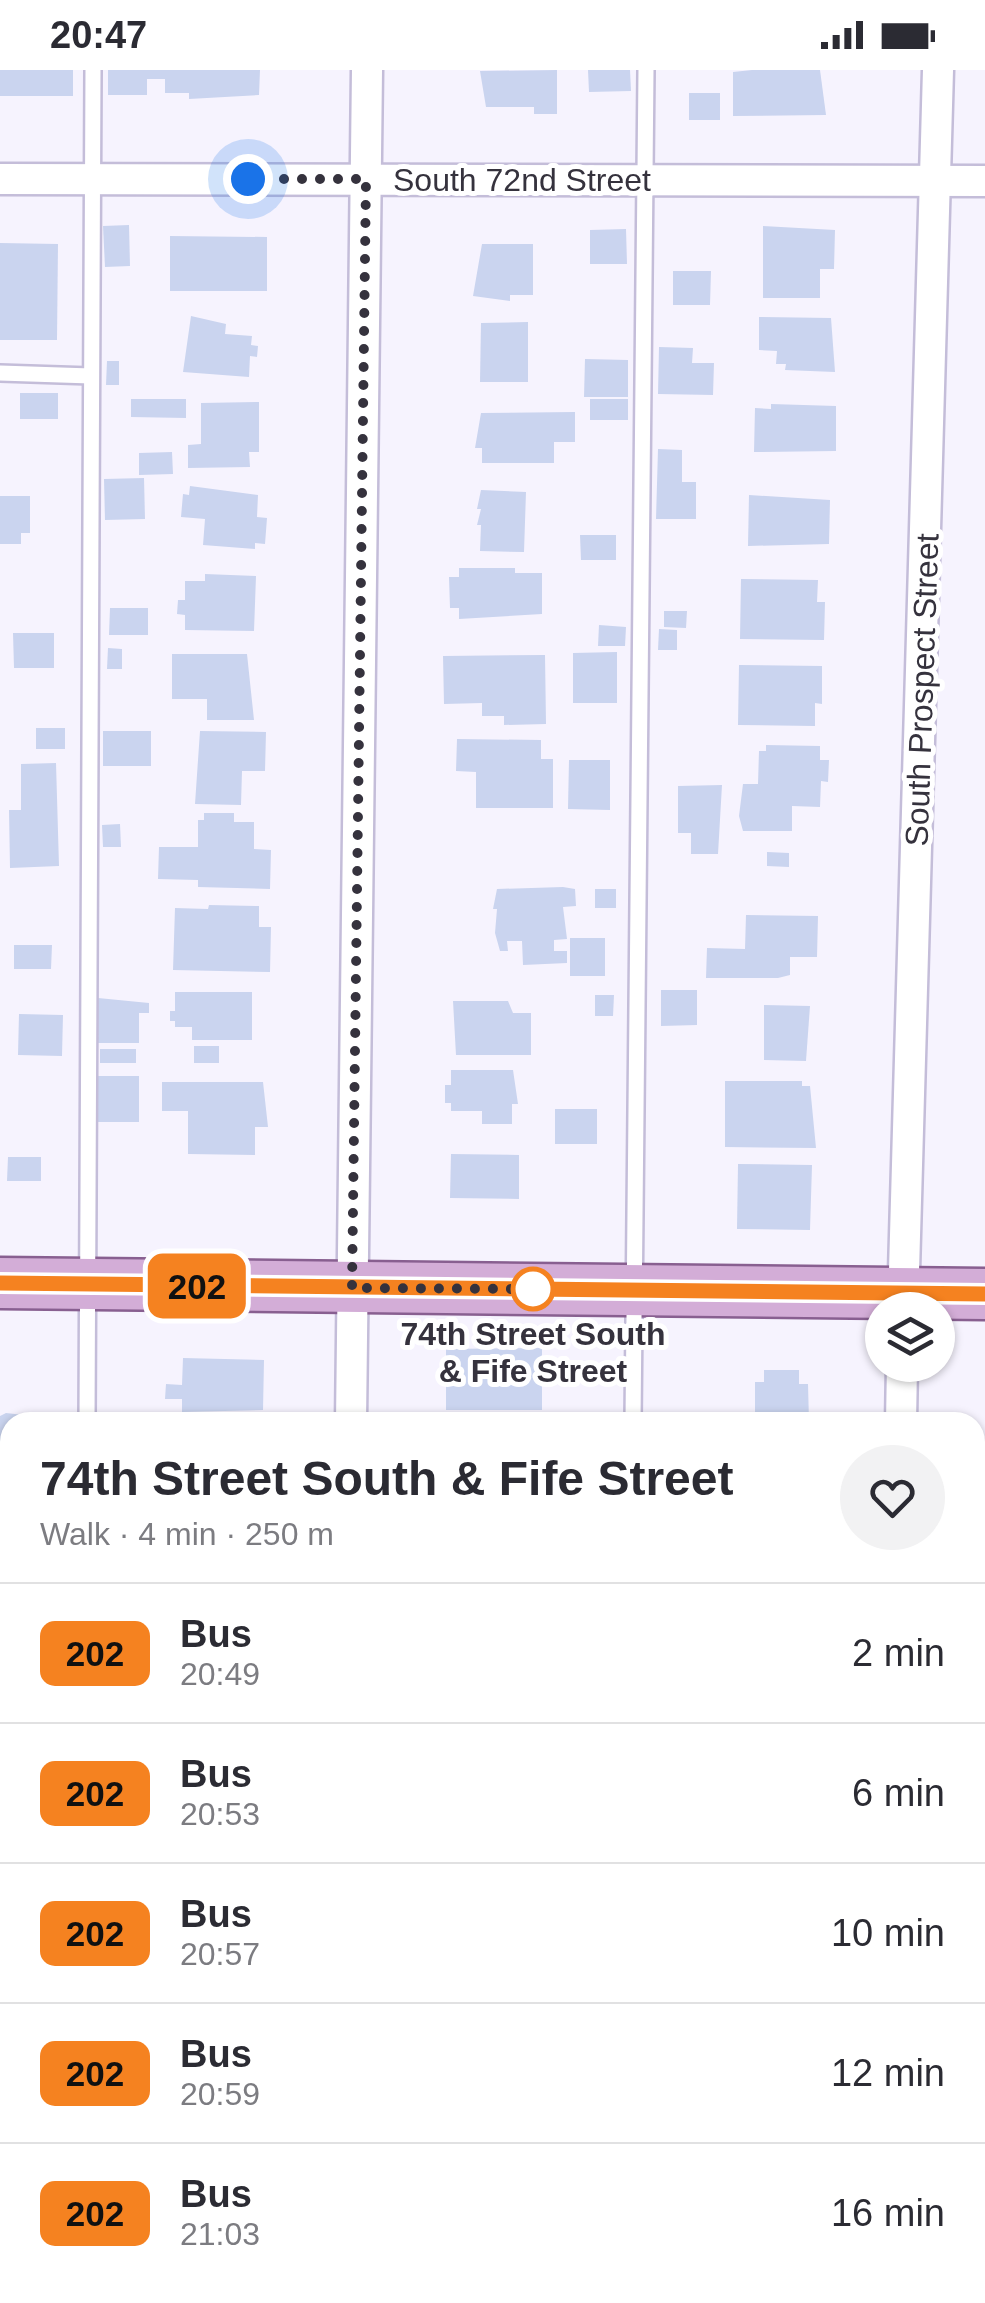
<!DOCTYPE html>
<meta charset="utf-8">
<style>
body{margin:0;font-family:Helvetica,sans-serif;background:#f2f2f3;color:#2b2b33;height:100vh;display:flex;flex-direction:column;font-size:38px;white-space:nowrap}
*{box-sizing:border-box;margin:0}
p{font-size:32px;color:#7c7c81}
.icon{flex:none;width:55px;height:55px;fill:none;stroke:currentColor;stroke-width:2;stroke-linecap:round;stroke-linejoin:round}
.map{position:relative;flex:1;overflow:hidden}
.sheet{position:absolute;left:0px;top:1342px;width:985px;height:892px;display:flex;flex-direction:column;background:#fff;border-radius:30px 30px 0 0;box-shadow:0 2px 8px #0004}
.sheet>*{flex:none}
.badge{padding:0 20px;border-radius:15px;font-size:35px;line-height:65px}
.tools{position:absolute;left:865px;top:1222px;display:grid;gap:20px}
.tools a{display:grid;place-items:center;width:90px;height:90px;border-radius:50%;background:#fff;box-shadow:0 2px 8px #0004;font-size:50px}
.you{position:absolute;width:50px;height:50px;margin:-25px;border:8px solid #fff;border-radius:50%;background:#1a73e8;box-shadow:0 0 0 15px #1a73e833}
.map>.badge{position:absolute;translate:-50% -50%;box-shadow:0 0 0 5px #fff}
.round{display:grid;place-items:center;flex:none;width:105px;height:105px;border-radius:52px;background:#f2f2f3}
.summary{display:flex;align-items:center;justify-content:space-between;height:170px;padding:0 40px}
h1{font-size:48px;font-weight:800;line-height:75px}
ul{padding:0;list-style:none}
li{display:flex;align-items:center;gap:30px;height:140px;padding:0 40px;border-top:2px solid #e1e1e2}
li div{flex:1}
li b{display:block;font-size:38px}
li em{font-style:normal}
li .badge{min-width:110px;font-weight:700;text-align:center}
.status{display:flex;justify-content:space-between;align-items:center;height:70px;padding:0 50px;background:#fff;direction:ltr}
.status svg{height:28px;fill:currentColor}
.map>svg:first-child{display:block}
.building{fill:#cad4ef}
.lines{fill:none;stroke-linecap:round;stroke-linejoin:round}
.lane-casing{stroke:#c4bdd9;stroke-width:20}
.street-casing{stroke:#c4bdd9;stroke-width:35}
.primary-casing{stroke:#885f90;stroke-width:55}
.lane{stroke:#fff;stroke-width:15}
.street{stroke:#fff;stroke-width:30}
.primary{stroke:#d3add7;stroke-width:50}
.line-casing{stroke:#fff;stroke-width:22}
.line{stroke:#f58220;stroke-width:15}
.walk{stroke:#35323d;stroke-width:10;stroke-dasharray:0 18}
.stop-dot{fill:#fff;stroke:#f58220;stroke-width:5}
.labels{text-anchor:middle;stroke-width:10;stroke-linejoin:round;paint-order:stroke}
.street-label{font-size:32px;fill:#35323d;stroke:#fff}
.stop-label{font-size:32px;font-weight:bold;fill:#35323d;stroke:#fff}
</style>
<div class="status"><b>20:47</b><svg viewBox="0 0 49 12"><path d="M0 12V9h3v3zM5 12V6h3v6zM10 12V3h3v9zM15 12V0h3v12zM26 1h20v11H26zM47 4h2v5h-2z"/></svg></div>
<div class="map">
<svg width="985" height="2233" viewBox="0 0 985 2233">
<rect width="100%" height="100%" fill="#f6f3fe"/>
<!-- building -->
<g class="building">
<rect x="0" y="0" width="73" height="26"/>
<path d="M108,0H260L259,25L189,29V23H165V9H147V25H108Z"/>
<path d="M557,0V44H534V37H486L480,1Z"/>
<path d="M588,0H630L631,21L589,22Z"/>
<path d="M752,0H820L826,45L733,46V2Z"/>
<rect x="689" y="23" width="31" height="27"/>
<path d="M129,155L130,196L105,197L103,156Z"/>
<path d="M763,156L835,160L834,199H820V228H763Z"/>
<path d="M626,159L627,194H590V160Z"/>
<path d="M170,166L267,167V221H170Z"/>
<path d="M0,173L58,174L57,270H0Z"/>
<path d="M482,174H533V225H510V231L473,226Z"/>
<path d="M673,201H711L710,235H673Z"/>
<path d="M191,246L226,254L225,264L252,266L251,275L258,276L257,287L250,286L249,307L183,302Z"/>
<path d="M759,247L831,248L835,302L785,300L786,294H776L777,281L759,280Z"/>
<path d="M528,252V312H480L481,253Z"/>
<path d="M659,277L693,278L692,293H714L713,325L658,324Z"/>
<path d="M585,289L628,290V327H584Z"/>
<path d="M107,291H119V315H106Z"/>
<rect x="20" y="323" width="38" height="26"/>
<path d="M131,329H186V348L131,347Z"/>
<rect x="590" y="329" width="38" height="21"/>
<path d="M259,332V382H249L250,397L188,398V375L201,374V333Z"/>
<path d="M771,334L836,336V381L754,382L755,338L771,339Z"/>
<path d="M575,342V372H554V393H482V378H475L481,343Z"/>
<path d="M658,379L682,380V412H696V449H656Z"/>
<path d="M172,382L173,404L139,405V383Z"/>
<path d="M144,408L145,449L105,450L104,409Z"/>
<path d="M190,416L258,425L257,447L267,448L265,474L255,473V479L203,475L205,449L181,447L183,424L189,425Z"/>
<path d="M481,420L526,422L524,482L480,481L481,455H477L481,439H477Z"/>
<path d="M749,425L830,430L829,474L748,476Z"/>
<path d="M0,426H30V463H21V474H0Z"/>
<path d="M580,465H616V490H581Z"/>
<path d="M459,498H515V503H542V544L459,549V538H450L449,507H459Z"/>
<path d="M205,504L256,506L254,561L185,560V545L177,544L178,530H185V511H205Z"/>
<path d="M741,509L818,510L817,532H825L824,570L740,569Z"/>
<path d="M110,538H148V565H109Z"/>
<path d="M664,541H687L686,558L664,557Z"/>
<path d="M599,555L626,557L625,576H598Z"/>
<path d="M659,559L677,560V580H658Z"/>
<path d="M13,563H54V598H14Z"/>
<path d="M108,578L122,579V599H107Z"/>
<path d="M617,582V633H573V583Z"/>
<path d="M172,584H247L254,650H207V629H172Z"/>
<path d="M545,585L546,654L504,655V646H482V633L444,634L443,586Z"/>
<path d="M739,595L822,596V634L815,633V656L738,655Z"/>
<rect x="36" y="658" width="29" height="21"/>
<rect x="103" y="661" width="48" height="35"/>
<path d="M200,661L266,662L265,701H242L241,735L195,734Z"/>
<path d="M457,669L541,670V689H553V738H476V702L456,701Z"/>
<path d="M766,675L820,676V690H829L828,712L821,711L820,737L792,736V761H743L739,746L743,714H758L759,681H766Z"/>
<path d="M569,690H610V740L568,739Z"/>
<path d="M56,693L59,796L10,798L9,740H21V694Z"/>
<path d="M722,715L718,784H691V763H678V716Z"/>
<path d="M204,743H234V752H254V779L271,780L270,819L198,817V810L158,809L159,777H198V750H204Z"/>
<path d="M120,754L121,777H103L102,755Z"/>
<path d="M767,782L789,783V797L767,796Z"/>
<path d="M563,817L575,819L576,836L563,837L567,869L554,870V881H567V893L523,895L522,871H507L508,881H500L495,863L497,839H493L497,819Z"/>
<rect x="595" y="819" width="21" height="19"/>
<path d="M209,835L259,836V857H271L270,902L173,900L175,838L208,839Z"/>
<path d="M746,845L818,846L817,887H790V905L778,908H706L707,878L745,879Z"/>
<rect x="570" y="868" width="35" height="38"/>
<path d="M14,875H52L51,899H14Z"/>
<path d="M661,920H697V955L661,956Z"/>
<path d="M175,922H252V970H192V957H175V951H170V941H175Z"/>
<path d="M595,925H614L613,946H595Z"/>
<path d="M98,928L149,933V943H139V973H97Z"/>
<path d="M453,931H508L513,943H531V985H456Z"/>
<path d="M764,935L810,936L806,991L764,990Z"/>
<path d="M19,944L63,945L62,986L18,985Z"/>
<rect x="194" y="976" width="25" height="17"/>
<rect x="100" y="979" width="36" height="14"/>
<path d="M451,1000H513L518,1034H512V1054H482V1041H451V1033H445V1015H451Z"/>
<rect x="95" y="1006" width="44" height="46"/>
<path d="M725,1011H802V1016H810L816,1078L725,1077Z"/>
<path d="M162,1012H263L268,1057H255V1085L188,1084V1041H162Z"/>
<rect x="555" y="1039" width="42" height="35"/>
<path d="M451,1084L519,1085V1129L450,1128Z"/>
<path d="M8,1087H41V1111H7Z"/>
<path d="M738,1094L812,1095L810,1160L737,1159Z"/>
<path d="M542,1278V1340H446V1279Z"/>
<path d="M183,1288L264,1290L263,1340L182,1342V1329H165L166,1314L182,1315Z"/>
<path d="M764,1300H799V1314H808L809,1352H755V1312H764Z"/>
<path d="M6,1343L32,1346V1352H10V1417H0V1346Z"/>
<path d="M0,2195H10V2225H33V2233H0Z"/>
<rect x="216" y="2225" width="53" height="8"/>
<path d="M443,2225H514L538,2228V2233H443Z"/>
<path d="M707,2225H799V2233H706Z"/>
</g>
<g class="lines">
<defs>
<g id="lane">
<path d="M0,303L91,306"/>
<path d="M87,1352L93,0"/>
<path d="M633,1352L646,0"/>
<path d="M619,2233V2225"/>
</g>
<g id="street">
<path d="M0,109L985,111"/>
<path d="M903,1236L938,0"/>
<path d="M351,1352L367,0"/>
<path d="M901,1352L902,1295"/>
<path d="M341,2233V2225"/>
<path d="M887,2233V2225"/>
</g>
<path id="primary" d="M0,1213L985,1224"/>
</defs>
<!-- lane casing -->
<use href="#lane" class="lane-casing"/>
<!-- street casing -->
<use href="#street" class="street-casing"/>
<!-- primary casing -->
<use href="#primary" class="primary-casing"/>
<!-- lane -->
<use href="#lane" class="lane"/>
<!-- street -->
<use href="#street" class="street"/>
<!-- primary -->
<use href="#primary" class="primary"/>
</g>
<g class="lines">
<defs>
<path id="line" d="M0,1213L985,1224"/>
</defs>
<!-- line casing -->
<use href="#line" class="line-casing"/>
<!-- line -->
<use href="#line" class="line"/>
<!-- walk -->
<path class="walk" d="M248,109H366L352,1218L533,1219"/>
</g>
<!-- markers -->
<circle class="stop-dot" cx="533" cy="1219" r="20"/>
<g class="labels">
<!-- street labels -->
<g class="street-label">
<text x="522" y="121">South 72nd Street</text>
<text transform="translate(922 620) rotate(-88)" y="11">South Prospect Street</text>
</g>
<!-- stop labels -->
<g class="stop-label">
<text x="533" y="1275">74th Street South<tspan x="533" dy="37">&amp; Fife Street</tspan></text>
</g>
</g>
</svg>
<div class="tools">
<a><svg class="icon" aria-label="layers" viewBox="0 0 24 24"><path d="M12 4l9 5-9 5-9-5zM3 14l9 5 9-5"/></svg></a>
</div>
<div class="you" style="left:248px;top:109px"></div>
<b class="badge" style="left:197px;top:1216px;background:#f58220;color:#111">202</b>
<section class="sheet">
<div class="summary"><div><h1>74th Street South &amp; Fife Street</h1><p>Walk · 4 min · 250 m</p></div><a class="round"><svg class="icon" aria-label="heart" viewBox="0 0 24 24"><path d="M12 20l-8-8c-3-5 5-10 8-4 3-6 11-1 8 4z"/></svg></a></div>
<ul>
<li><span class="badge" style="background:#f58220;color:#111">202</span><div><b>Bus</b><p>20:49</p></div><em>2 min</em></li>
<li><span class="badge" style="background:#f58220;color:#111">202</span><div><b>Bus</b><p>20:53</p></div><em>6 min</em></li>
<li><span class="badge" style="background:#f58220;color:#111">202</span><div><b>Bus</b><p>20:57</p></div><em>10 min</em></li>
<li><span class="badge" style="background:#f58220;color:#111">202</span><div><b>Bus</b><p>20:59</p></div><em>12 min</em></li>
<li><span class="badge" style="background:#f58220;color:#111">202</span><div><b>Bus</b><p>21:03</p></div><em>16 min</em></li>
</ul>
</section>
</div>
